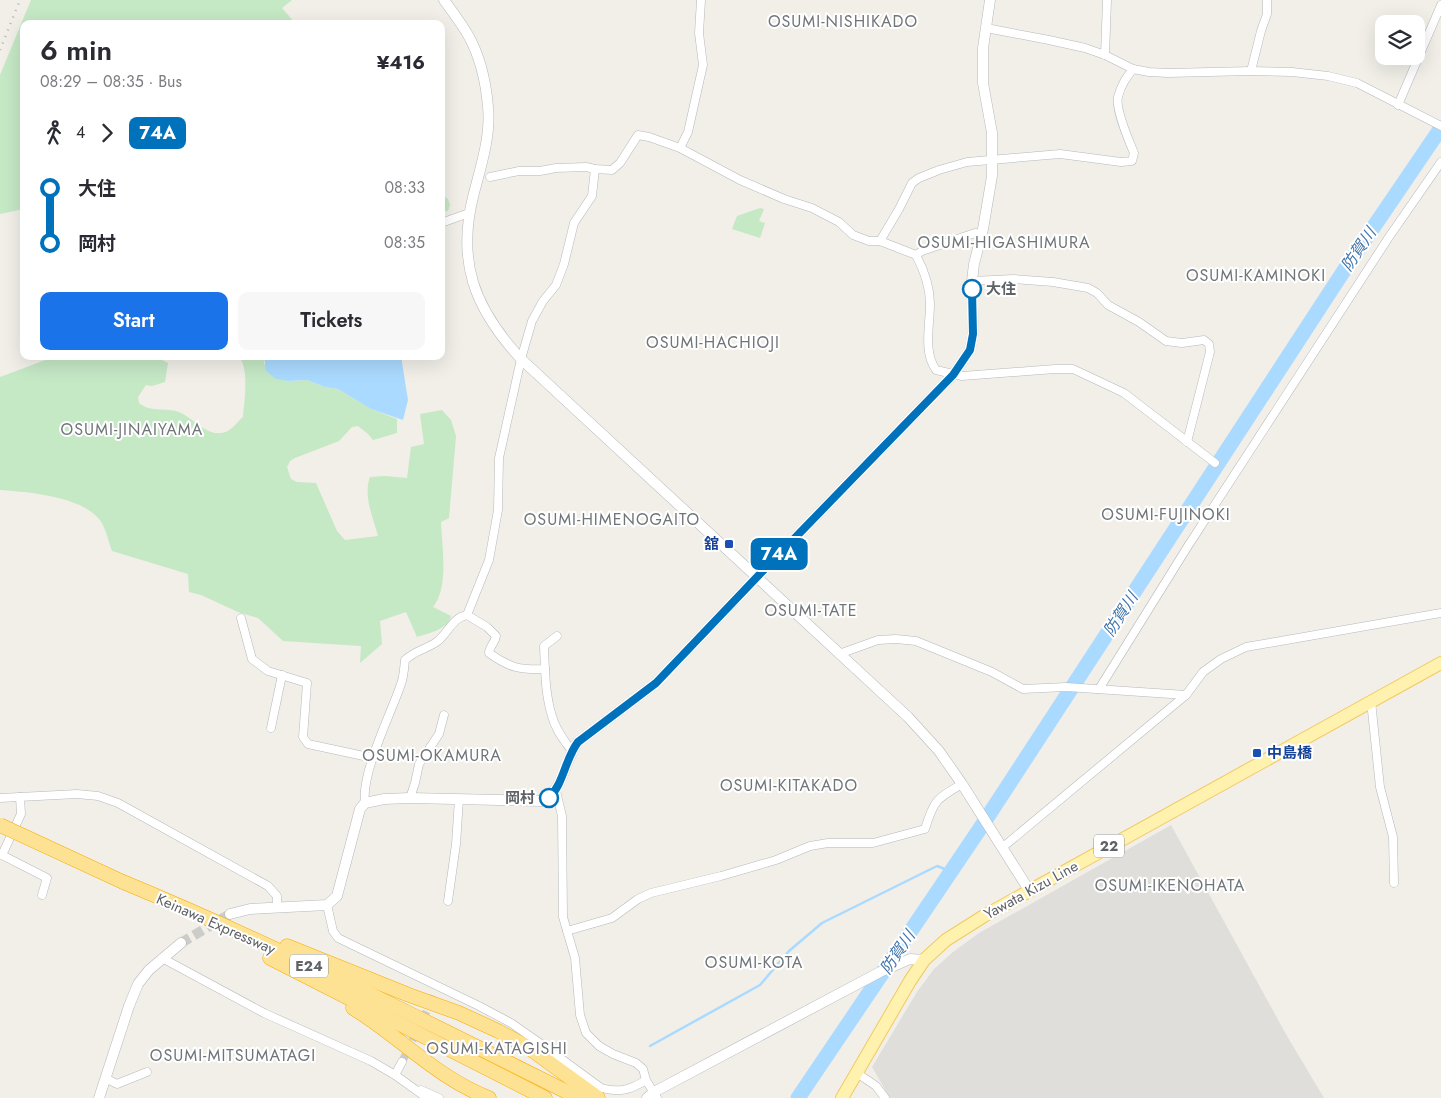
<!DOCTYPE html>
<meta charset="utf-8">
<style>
body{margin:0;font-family:Jost,"Noto Sans JP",sans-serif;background:#f7f7f7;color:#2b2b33;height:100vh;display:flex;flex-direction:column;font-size:19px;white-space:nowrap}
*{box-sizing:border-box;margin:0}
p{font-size:16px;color:#7c7c81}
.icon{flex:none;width:28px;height:28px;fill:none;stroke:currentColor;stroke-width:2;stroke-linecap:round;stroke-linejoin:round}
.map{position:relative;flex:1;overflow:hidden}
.sheet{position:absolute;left:20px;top:20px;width:425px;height:340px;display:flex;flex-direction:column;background:#fff;border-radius:10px;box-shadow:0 5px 20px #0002}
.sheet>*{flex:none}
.badge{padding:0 10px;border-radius:8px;font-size:18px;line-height:32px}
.tools{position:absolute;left:1375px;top:15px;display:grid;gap:10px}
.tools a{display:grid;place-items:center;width:50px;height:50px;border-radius:10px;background:#fff;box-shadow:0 5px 20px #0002;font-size:25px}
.map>.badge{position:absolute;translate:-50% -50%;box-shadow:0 0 0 2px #fff}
.legs{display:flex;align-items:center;gap:8px;height:55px;padding:0 20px;font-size:16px}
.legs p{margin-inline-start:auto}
.overview{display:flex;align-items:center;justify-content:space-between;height:85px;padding:0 20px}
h1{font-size:28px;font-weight:600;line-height:38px}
.action{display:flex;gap:10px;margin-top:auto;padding:10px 20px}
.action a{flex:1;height:58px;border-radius:10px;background:#1a73e8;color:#fff;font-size:20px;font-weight:600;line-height:58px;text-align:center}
.action a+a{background:#f7f7f7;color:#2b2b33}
ul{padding:0 20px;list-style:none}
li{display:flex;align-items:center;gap:18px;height:55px;font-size:19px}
li i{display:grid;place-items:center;width:8px;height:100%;margin:0 6px;background:currentColor}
li i::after{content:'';width:12px;height:12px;margin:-6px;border:4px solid;border-radius:50%;background:#fff}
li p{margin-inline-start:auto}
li:first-child i{background:linear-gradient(#0000 50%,currentColor 0)}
li:last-child i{background:linear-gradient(currentColor 50%,#0000 0)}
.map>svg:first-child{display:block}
.industrial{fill:#e0deda}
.green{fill:#c5e8c5}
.water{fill:#aadaff}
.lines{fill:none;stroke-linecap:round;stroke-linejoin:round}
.stream{stroke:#aadaff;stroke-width:2.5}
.river{stroke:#aadaff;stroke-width:15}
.minor-tunnel{stroke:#ccccc8;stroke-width:8;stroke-dasharray:8 4;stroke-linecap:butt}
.tertiary-tunnel{stroke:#ccccc8;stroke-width:10;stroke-dasharray:10 5;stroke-linecap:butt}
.minor-casing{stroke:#b5b8bc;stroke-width:9}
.tertiary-casing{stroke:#b5b8bc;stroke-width:11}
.primary-casing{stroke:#f2c960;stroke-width:14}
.motorway-casing{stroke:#f9ab00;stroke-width:15}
.minor{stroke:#fff;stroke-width:8}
.tertiary{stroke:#fff;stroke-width:10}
.primary{stroke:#fff2af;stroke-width:12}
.motorway{stroke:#fde293;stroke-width:14}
.rail{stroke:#b6b7b8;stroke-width:2.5;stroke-dasharray:1 6;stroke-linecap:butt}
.motorway-bridge-casing{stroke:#f9ab00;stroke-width:15;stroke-linecap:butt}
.motorway-bridge{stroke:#fde293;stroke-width:14}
.line-1-casing{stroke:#fff;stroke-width:11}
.line-1{stroke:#0072bc;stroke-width:8}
.stop-1-dot{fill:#fff;stroke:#0072bc;stroke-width:2.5}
.transit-dot{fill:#1a4fb4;stroke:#fff;stroke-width:2}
.labels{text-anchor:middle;stroke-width:4;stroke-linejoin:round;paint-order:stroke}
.shield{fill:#fff;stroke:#8f9295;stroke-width:1}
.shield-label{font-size:14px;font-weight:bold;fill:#5f6368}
.stop-label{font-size:15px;font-weight:bold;fill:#5f6368;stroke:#fff;text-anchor:start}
.transit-label{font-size:15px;font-weight:bold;fill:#164399;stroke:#fff;text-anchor:end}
.street-label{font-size:15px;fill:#5f6368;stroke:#fff}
.neighbourhood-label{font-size:16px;letter-spacing:1px;fill:#70757a;stroke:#fff}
.water-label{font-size:16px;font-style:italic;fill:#4174aa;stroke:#fff}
</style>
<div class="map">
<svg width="1441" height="1098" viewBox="0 0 1441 1098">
<rect width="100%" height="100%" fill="#f1efe8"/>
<!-- industrial -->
<path class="industrial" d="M1171,825L1287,1036L1324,1098H890L872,1067L917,992L934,969L953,952L979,933Z"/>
<!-- green -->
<g class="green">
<path d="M31,0H292L282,8L296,24H24V209L0,214V75Z"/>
<path d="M441,193L448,199L450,205L448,211H441Z"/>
<path d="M760,208L764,209L759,221L765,223L760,238L732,229L737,216Z"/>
<path d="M56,356H154L168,363L165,382L152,386L146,385L138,397L139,403C149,412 164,408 176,411C192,416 204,435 221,433C230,433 237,422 243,417C244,403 250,366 238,356H264V364L289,381L307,380L325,387L338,389L371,409L397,419V433L373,440L368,434L358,426L352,427L339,441L295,458L290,461L287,467L291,479L297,482L316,483L337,531L345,540L378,536C373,517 363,496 370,477L385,476L407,478L411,447L424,444L420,414L442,410L451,420L456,436L449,518L441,522C442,547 449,587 433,607L451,616C447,630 429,633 417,637L406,612L380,621L382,644L360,663L361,646L283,641L258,618L238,612L201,595L189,592L188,574L112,551C109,543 105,525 99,519C80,496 28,492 0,490V377Z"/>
</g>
<!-- water -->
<path class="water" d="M264,356H401L408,400L403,420L371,409L338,389L325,387L307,380L289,381L276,379L266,371Z"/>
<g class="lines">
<!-- stream -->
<path class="stream" d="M650,1046L760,985L789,951L822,923L937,866L950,871"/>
<!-- river -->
<path class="river" d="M798,1098L979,830L1345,269L1441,128"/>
<!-- minor-tunnel -->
<path class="minor-tunnel" d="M402,1062L434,996"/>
<!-- tertiary-tunnel -->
<path class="tertiary-tunnel" d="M181,943L230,914"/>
<defs>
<g id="minor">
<path d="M986,28L1049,40L1085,48L1105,55L1133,69L1149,72L1168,73L1251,71L1292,72L1328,76L1357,83L1441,126"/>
<path d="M1105,55L1107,0"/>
<path d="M1251,71L1261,31L1267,14V0"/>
<path d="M1398,105L1441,5"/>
<path d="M680,148L688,132L703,65L699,33L701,0"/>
<path d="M490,177L519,171H540L556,168L586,167L595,169L612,170L620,163L638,135L649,137L680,148L740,180L784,199L812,208L839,222L853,235L869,241H880L916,255C924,270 930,287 930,304C930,325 923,352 936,370L962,376L1055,369H1073L1124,393L1215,463"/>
<path d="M441,223L469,213"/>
<path d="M880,241L899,209L912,183L919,178L939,170L967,162L1060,154L1121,162L1132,161L1134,153C1129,141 1115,109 1118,97C1121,85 1126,78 1133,69"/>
<path d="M916,255L922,251L975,233L982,234"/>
<path d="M972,281L1014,279L1053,282L1088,288L1097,293L1108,305L1139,322L1166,341L1182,343L1204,340L1209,344L1210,352L1187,442"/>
<path d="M467,615L489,560L498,510L499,458L521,359L532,321L543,301L556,285L564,264L574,223L592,196L595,169"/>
<path d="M241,618L252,659L268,671L307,683L303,737L308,744L373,758"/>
<path d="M557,636L544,646C545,669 545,694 552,716C555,729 564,740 571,750"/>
<path d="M839,654L878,640L896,639L916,641L992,672L1023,689L1066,687L1186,695L1203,672L1221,659L1246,647L1441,613"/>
<path d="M1099,689L1188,546L1389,237L1441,162"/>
<path d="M1371,701L1380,787L1393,837L1394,883"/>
<path d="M271,728L282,675"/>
<path d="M556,791L562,816L563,917L575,958L580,1015L586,1033L599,1046L613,1054L636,1063L643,1069L646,1080L657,1098"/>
<path d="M0,798L77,794L98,796L118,803L268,886L277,896V907"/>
<path d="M410,798L415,783L419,764L439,734L444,715"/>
<path d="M365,803C361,772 391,714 401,684C404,676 404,668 405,660C416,650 424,650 435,643C448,635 451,618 467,615L487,627L496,636C495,643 489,647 489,653C510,668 520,670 545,669"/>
<path d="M1003,847L1186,695"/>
<path d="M0,854L47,878L42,895"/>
<path d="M2,855L21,814L20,797"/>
<path d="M448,901L456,844L459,799"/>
<path d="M327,905L333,931L338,938L479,1006L511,1023L541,1044L601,1088C620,1093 630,1090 646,1080"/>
<path d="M567,931L612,918L638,899L651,893L721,876L776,860L810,846L828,843H873L925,829C934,800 936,799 962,784"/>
<path d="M162,958L264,1013L371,1061L395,1075L427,1098"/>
<path d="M857,1073L876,1086L885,1098"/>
<path d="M395,1075L402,1062"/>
<path d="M105,1078L117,1084L147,1072"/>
<path d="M421,1090L439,1098"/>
</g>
<g id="tertiary">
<path d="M444,0C452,11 461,23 468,35C480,56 486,83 488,107C491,135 481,166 474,193C456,261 474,308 521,359L908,717L939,751L962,784L1029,890"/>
<path d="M230,914L250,909L327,905L337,896L360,809L365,803L384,799L410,798L542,801C564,791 564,760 578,742L656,683L757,577L953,375L970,350L973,334L972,281L974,264L983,229L992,176V133L983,83V48L990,0"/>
<path d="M99,1098L129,1006L138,984L149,970L181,943"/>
<path d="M647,1098L654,1092L880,972L910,959L924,960"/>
</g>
<path id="primary" d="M842,1098L910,981L924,960L946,940L984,916L1441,663"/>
<g id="motorway">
<path d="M123,882C278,946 429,1023 579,1098"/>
<path d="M287,946L409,995L459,1013L498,1031L529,1048L598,1098"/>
<path d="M270,958L545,1098"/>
<path d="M353,1008C399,1036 437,1078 489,1098"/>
</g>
</defs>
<!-- minor casing -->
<use href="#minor" class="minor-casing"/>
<!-- tertiary casing -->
<use href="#tertiary" class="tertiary-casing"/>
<!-- primary casing -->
<use href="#primary" class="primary-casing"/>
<!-- motorway casing -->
<use href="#motorway" class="motorway-casing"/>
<!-- minor -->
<use href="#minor" class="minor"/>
<!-- tertiary -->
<use href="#tertiary" class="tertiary"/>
<!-- primary -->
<use href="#primary" class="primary"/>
<!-- motorway -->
<use href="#motorway" class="motorway"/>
<!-- rail -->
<path class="rail" d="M0,50L20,0"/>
<defs>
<path id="motorway-bridge" d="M0,825L123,882"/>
</defs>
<!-- motorway-bridge casing -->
<use href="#motorway-bridge" class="motorway-bridge-casing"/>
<!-- motorway-bridge -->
<use href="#motorway-bridge" class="motorway-bridge"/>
</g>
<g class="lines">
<defs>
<path id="line-1" d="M549,798C564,783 565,759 578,742L656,683L757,577L953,375L970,350L973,334L972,289"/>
</defs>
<!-- line-1 casing -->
<use href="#line-1" class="line-1-casing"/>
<!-- line-1 -->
<use href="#line-1" class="line-1"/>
</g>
<!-- markers -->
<g class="stop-1-dot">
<circle cx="972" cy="289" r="9"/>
<circle cx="549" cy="798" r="9"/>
</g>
<g class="transit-dot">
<rect x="724" y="539" width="10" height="10" rx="2.5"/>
<rect x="1252" y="748" width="10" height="10" rx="2.5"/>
</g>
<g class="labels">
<!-- shield labels -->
<g class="shield">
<rect x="1094" y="834.5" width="30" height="23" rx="4"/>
<rect x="290" y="954.5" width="38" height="23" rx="4"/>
</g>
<g class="shield-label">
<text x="1109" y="851">22</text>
<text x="309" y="971">E24</text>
</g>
<!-- stop labels -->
<g class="stop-label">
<text x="986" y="294">大住</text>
<text x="535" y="803" text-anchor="end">岡村</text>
</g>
<!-- transit labels -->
<g class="transit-label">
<text x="719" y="549">舘</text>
<text x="1267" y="758" text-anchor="start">中島橋</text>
</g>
<!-- street labels -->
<g class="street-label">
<text transform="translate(1031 890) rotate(-29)" y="5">Yawata Kizu Line</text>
<text transform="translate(216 924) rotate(24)" y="5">Keinawa Expressway</text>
</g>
<!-- neighbourhood labels -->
<g class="neighbourhood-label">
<text x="843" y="27">OSUMI-NISHIKADO</text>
<text x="1004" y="248">OSUMI-HIGASHIMURA</text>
<text x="1256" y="281">OSUMI-KAMINOKI</text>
<text x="713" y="348">OSUMI-HACHIOJI</text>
<text x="132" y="435">OSUMI-JINAIYAMA</text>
<text x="1166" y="520">OSUMI-FUJINOKI</text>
<text x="612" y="525">OSUMI-HIMENOGAITO</text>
<text x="811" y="616">OSUMI-TATE</text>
<text x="432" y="761">OSUMI-OKAMURA</text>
<text x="789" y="791">OSUMI-KITAKADO</text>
<text x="1170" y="891">OSUMI-IKENOHATA</text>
<text x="754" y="968">OSUMI-KOTA</text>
<text x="497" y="1054">OSUMI-KATAGISHI</text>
<text x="233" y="1061">OSUMI-MITSUMATAGI</text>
</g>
<!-- water labels -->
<g class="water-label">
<text transform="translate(1358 249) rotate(-56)" y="6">防賀川</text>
<text transform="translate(1120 614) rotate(-57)" y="6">防賀川</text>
<text transform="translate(897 952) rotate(-56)" y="6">防賀川</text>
</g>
</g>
</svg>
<div class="tools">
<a><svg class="icon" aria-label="layers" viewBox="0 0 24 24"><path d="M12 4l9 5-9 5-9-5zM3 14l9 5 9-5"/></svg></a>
</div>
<b class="badge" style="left:779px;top:554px;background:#0072bc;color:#fff">74A</b>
<section class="sheet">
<div class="overview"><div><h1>6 min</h1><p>08:29 – 08:35 · Bus</p></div><b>¥416</b></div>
<div class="legs"><svg class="icon" aria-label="walk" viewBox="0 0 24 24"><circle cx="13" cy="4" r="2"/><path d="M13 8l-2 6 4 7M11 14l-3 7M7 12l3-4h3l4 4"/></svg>4<svg class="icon" aria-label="forward" viewBox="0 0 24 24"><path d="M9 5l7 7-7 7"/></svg><b class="badge" style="background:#0072bc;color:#fff">74A</b></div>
<ul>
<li><i style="color:#0072bc"></i><b>大住</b><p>08:33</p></li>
<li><i style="color:#0072bc"></i><b>岡村</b><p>08:35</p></li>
</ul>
<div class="action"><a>Start</a><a>Tickets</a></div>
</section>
</div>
